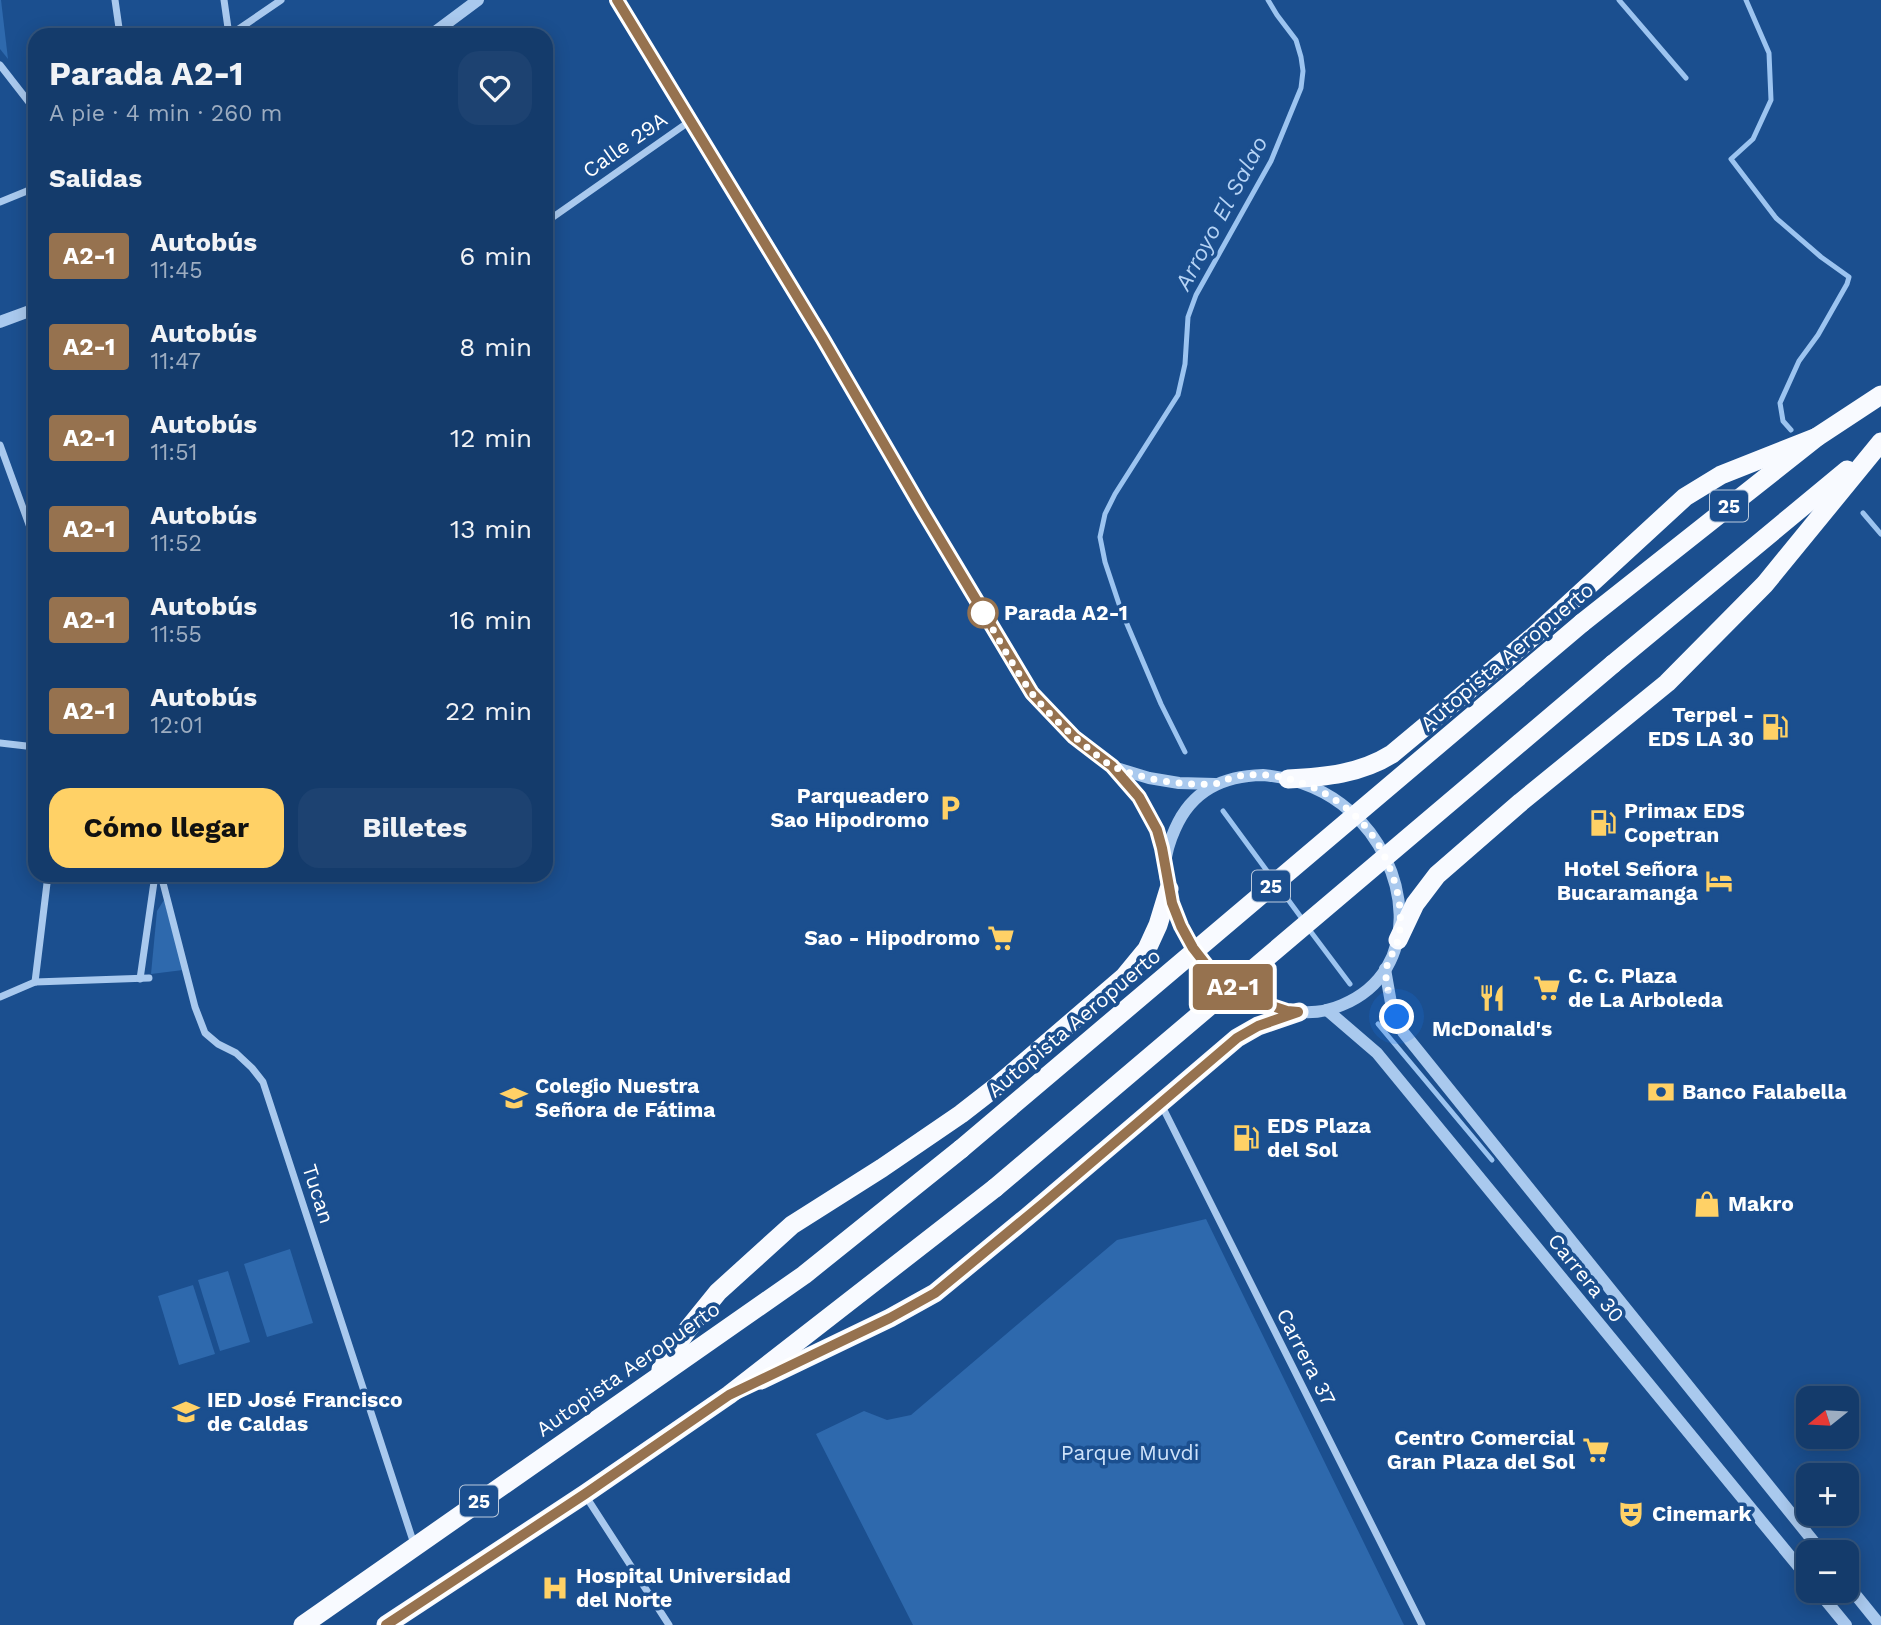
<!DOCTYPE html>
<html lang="es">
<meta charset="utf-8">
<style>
body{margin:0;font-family:"Work Sans",sans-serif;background:#1d4271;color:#f1f3f6;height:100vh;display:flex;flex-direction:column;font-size:26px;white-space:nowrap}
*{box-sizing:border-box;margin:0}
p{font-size:23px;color:#9dadc1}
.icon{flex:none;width:38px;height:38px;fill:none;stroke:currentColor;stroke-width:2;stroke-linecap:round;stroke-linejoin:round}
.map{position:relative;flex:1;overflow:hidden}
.side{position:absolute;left:28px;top:28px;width:525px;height:854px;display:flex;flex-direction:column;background:#143b6b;border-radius:21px;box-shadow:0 4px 18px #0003,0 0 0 2px #33557e}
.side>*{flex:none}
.badge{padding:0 14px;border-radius:5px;font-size:24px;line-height:46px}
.needle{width:46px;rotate:252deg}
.controls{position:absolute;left:1796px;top:1386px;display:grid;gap:14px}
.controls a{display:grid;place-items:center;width:63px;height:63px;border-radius:14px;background:#143b6b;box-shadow:0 4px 18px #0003,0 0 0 2px #33557e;font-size:35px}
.you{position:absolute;width:35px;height:35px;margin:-18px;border:5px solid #fff;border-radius:50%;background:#1a73e8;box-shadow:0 0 0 10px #1a73e833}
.map>.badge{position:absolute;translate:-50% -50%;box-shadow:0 0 0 4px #fff}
h2{padding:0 21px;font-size:26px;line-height:63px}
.round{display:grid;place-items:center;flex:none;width:74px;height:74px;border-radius:21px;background:#1d4271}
.head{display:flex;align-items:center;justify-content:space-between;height:119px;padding:0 21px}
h1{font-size:33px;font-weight:700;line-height:52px}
.cta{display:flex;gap:14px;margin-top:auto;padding:14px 21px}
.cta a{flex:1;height:80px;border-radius:21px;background:#ffd166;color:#111;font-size:28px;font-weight:700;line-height:80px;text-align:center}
.cta a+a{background:#1d4271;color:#f1f3f6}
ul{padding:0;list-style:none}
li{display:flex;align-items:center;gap:21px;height:91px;padding:0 21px}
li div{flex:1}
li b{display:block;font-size:26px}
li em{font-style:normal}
li .badge{min-width:77px;font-weight:700;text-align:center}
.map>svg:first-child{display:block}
.green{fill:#2e69ad}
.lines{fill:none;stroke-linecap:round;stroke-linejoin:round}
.stream{stroke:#9cc4f0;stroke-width:5}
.minor{stroke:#a9c9ee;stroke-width:7}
.tertiary{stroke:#a9c9ee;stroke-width:12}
.trunk{stroke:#f8faff;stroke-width:19}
.trunk-bridge{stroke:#f8faff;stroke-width:19}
.line-casing{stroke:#fff;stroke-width:16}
.line{stroke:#96724f;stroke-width:10}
.walk{stroke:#fff;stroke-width:7;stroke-dasharray:0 12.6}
.stop-dot{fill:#fff;stroke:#96724f;stroke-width:3.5}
.labels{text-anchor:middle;stroke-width:7;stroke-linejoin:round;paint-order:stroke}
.shield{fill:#1b4f8f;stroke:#bbcadd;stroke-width:2}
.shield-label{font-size:19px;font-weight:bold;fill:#fff}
.street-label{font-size:21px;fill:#fff;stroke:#1b4f8f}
.stop-label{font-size:21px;font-weight:bold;fill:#fff;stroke:#1b4f8f;text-anchor:start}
.poi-label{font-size:21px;font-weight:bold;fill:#fff;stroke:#1b4f8f;text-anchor:start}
.park-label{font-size:21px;fill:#cfe3fa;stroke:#1b4f8f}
.water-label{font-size:23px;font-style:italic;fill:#b5d3f5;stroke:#1b4f8f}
</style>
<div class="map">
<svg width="1881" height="1625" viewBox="0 0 1881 1625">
<rect width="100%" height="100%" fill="#1b4f8f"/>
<!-- green -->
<g class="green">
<path d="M0,0H1L8,59L0,49Z"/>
<path d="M164,900L183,970L151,974L157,911Z"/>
<path d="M1206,1219L1404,1625H913L816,1434L864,1411L887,1420L911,1415L1117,1240Z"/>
<path d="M290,1249L313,1323L267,1337L244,1264Z"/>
<path d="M228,1271L250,1342L220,1351L198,1280Z"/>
<path d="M193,1285L215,1354L179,1365L158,1296Z"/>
</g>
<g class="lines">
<!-- stream -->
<g class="stream">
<path d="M1619,0L1686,78"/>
<path d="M1746,0L1769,53L1771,100L1753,139L1731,159L1776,218L1821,257L1849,277L1847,284L1818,335L1799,361L1780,403L1783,421L1791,430"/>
<path d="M1863,513L1881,534"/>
<path d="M1185,752L1161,704L1121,610L1105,562L1100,537L1105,514L1115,494L1178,395L1185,364L1188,317L1196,295L1271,161L1301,88L1303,71L1301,57L1296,40L1277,15L1268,0"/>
<path d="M1223,811L1303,920"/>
<path d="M1308,928L1350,984"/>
<path d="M1378,1024L1492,1160"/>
</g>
<!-- minor -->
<g class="minor">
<path d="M115,0L120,35"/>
<path d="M224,0L229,35"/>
<path d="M230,35L281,0"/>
<path d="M0,65L35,110"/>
<path d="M0,202L27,191L35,185"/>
<path d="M546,222L690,121"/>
<path d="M0,445L35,541"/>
<path d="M0,743L35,747"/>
<path d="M161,875L195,1007L205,1033L218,1044L236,1053L252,1068L263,1082L414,1544"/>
<path d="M140,979L155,875"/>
<path d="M35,982L48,875"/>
<path d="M0,997L35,982L149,978"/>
<path d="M1161,1104L1422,1625"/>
<path d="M585,1495L669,1625"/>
</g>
<!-- tertiary -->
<g class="tertiary">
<path d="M617,0L823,339L923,511L1032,693L1074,737L1112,766L1139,797L1157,830L1165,866"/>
<path d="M431,35L478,0"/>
<path d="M0,322L35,309"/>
<path d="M1113,767L1149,778L1179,783L1215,784"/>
<path d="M1263,775C1295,778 1326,790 1350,811C1409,862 1426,970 1342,1005C1317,1016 1289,1013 1264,1003C1239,993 1217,979 1200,958C1182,936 1164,894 1165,865C1166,853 1170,840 1175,829C1192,790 1223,776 1263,775Z"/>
<path d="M1385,969L1391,1003L1403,1032L1822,1552"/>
<path d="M1327,1010L1377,1053L1808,1578"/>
<path d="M1846,1583L1880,1625"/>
<path d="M1818,1591L1846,1625"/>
</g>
<!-- trunk -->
<g class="trunk">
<path d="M1582,623L1817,437L1881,395"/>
<path d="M1613,664L1847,470"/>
<path d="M1288,779C1325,777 1360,774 1392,754L1536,634L1685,497L1721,475L1817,437"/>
<path d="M1398,940L1415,904L1437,875L1521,802L1667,683L1765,584L1881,442"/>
<path d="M661,1369L688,1329L718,1292L792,1225L882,1168L961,1114L997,1086L1124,977L1147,949L1158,925L1169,889"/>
<path d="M761,1380L890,1318L935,1293L1027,1217L1237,1038L1258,1026L1299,1012"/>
<path d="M303,1625L804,1275L961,1149"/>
<path d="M386,1625L585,1494L729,1395L995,1188"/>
</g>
<!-- trunk-bridge -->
<g class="trunk-bridge">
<path d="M961,1149L1582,623"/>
<path d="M995,1188L1613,664"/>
</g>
</g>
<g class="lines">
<defs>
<path id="line" d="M386,1625L585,1494L729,1395L890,1318L935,1293L1045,1202L1237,1038L1258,1026L1298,1012L1287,1011L1269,1005L1232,987L1207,966L1193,948L1181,926L1172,903L1162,848L1157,830L1139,797L1112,766L1074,737L1032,693L923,511L823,339L617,0"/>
</defs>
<!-- line casing -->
<use href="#line" class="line-casing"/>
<!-- line -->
<use href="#line" class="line"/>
<!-- walk -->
<path class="walk" d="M983,613L979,605C996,634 1012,665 1031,692C1045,711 1070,734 1088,748C1096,754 1105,763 1114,767C1141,779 1183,786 1213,784C1218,784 1223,781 1228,779C1240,775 1252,774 1265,775C1311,778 1359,808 1381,849C1395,876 1404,906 1399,936C1397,947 1386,963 1386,971C1385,985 1392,1005 1397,1017"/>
</g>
<!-- icons -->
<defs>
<symbol id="fuel-bare" viewBox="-9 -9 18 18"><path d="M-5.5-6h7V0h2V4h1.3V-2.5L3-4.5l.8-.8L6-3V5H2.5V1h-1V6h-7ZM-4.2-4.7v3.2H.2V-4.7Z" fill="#ffd166" stroke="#1b4f8f" stroke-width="2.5" paint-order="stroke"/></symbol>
<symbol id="parking-bare" viewBox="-9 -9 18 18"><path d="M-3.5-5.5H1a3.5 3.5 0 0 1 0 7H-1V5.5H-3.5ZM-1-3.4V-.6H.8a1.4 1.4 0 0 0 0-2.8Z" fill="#ffd166" stroke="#1b4f8f" stroke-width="2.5" paint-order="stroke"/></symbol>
<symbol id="hotel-bare" viewBox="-9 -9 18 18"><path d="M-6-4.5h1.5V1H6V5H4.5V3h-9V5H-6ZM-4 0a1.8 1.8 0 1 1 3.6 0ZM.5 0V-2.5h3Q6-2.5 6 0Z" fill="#ffd166" stroke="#1b4f8f" stroke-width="2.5" paint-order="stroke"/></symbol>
<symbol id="supermarket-bare" viewBox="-9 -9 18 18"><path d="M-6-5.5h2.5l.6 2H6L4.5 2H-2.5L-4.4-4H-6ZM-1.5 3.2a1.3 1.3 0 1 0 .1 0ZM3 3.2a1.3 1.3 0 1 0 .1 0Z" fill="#ffd166" stroke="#1b4f8f" stroke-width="2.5" paint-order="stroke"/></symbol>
<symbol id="restaurant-bare" viewBox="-9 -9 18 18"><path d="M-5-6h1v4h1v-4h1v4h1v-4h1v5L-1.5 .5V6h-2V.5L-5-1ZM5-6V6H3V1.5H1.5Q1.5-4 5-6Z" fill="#ffd166" stroke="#1b4f8f" stroke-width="2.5" paint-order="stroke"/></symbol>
<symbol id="bank-bare" viewBox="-9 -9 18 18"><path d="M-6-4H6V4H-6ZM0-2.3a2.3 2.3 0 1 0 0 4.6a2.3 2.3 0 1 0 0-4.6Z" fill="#ffd166" stroke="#1b4f8f" stroke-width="2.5" paint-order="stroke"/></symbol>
<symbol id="school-bare" viewBox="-9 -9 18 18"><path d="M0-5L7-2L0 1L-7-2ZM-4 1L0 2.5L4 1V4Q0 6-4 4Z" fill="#ffd166" stroke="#1b4f8f" stroke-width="2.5" paint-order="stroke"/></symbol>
<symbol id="shop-bare" viewBox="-9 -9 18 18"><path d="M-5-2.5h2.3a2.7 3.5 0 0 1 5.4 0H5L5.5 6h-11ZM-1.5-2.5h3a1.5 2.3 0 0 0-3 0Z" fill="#ffd166" stroke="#1b4f8f" stroke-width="2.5" paint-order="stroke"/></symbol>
<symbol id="theatre-bare" viewBox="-9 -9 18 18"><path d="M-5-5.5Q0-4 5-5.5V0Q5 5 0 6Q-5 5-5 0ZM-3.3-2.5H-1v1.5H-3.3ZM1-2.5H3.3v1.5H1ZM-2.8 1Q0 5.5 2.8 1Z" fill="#ffd166" stroke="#1b4f8f" stroke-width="2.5" paint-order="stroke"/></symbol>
<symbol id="hospital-bare" viewBox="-9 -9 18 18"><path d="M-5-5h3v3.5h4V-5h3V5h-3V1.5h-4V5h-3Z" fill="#ffd166" stroke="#1b4f8f" stroke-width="2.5" paint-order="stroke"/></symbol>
</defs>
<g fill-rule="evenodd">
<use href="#fuel-bare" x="1756" y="708" width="38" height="38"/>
<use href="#parking-bare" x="931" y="789" width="38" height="38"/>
<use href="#fuel-bare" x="1584" y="804" width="38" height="38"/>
<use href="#hotel-bare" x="1700" y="862" width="38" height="38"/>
<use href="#supermarket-bare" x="982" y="919" width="38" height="38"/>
<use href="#supermarket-bare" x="1528" y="969" width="38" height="38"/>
<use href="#restaurant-bare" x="1473" y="979" width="38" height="38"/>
<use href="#bank-bare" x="1642" y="1073" width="38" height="38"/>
<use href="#school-bare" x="495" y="1079" width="38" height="38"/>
<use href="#fuel-bare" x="1227" y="1119" width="38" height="38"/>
<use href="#shop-bare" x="1688" y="1185" width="38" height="38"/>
<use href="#school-bare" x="167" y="1393" width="38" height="38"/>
<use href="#supermarket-bare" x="1577" y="1431" width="38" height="38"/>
<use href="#theatre-bare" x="1612" y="1495" width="38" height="38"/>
<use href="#hospital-bare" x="536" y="1569" width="38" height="38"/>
</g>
<!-- markers -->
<circle class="stop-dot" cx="983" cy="613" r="14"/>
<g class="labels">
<!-- shield labels -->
<g class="shield">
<rect x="1710" y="490.5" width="38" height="31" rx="5"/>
<rect x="1252" y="870.5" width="38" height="31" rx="5"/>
<rect x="460" y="1485.5" width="38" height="31" rx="5"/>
</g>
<g class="shield-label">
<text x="1729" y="513">25</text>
<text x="1271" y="893">25</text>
<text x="479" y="1508">25</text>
</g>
<!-- street labels -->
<g class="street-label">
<text transform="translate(625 145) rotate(-35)" y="7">Calle 29A</text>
<text transform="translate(1507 657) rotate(-40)" y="7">Autopista Aeropuerto</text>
<text transform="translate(1074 1023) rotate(-40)" y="7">Autopista Aeropuerto</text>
<text transform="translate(318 1194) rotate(72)" y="7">Tucan</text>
<text transform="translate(1586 1278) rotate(51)" y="7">Carrera 30</text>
<text transform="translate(1306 1357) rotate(63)" y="7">Carrera 37</text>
<text transform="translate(628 1369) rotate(-35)" y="7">Autopista Aeropuerto</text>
</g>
<!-- stop labels -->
<g class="stop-label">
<text x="1004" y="620">Parada A2-1</text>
</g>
<!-- poi labels -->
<g class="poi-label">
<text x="1754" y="722" text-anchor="end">Terpel -<tspan x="1754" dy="24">EDS LA 30</tspan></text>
<text x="929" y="803" text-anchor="end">Parqueadero<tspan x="929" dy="24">Sao Hipodromo</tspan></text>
<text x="1624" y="818">Primax EDS<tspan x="1624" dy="24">Copetran</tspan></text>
<text x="1698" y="876" text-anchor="end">Hotel Señora<tspan x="1698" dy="24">Bucaramanga</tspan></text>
<text x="980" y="945" text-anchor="end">Sao - Hipodromo</text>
<text x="1568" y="983">C. C. Plaza<tspan x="1568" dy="24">de La Arboleda</tspan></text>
<text x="1492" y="1036" text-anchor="middle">McDonald's</text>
<text x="535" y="1093">Colegio Nuestra<tspan x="535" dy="24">Señora de Fátima</tspan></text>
<text x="1682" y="1099">Banco Falabella</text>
<text x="1267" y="1133">EDS Plaza<tspan x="1267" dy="24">del Sol</tspan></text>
<text x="1728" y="1211">Makro</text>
<text x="207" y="1407">IED José Francisco<tspan x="207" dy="24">de Caldas</tspan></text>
<text x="1575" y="1445" text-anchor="end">Centro Comercial<tspan x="1575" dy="24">Gran Plaza del Sol</tspan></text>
<text x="1652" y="1521">Cinemark</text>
<text x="576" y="1583">Hospital Universidad<tspan x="576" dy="24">del Norte</tspan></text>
</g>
<!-- park labels -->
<g class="park-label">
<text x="1130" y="1460">Parque Muvdi</text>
</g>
<!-- water labels -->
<g class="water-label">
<text transform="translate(1221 213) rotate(-62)" y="8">Arroyo El Salao</text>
</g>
</g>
</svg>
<div class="controls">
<a><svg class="needle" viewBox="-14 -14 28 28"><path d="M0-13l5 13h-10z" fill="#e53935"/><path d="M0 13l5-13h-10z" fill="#9dadc1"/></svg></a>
<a>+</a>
<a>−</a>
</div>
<div class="you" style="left:1397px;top:1017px"></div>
<b class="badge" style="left:1233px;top:987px;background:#96724f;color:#fff">A2-1</b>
<section class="side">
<div class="head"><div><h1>Parada A2-1</h1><p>A pie · 4 min · 260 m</p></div><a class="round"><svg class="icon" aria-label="heart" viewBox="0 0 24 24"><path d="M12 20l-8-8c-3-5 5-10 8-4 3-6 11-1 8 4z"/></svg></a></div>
<h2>Salidas</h2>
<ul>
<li><span class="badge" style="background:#96724f;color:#fff">A2-1</span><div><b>Autobús</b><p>11:45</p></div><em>6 min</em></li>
<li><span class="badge" style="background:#96724f;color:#fff">A2-1</span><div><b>Autobús</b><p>11:47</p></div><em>8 min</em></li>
<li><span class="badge" style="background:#96724f;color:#fff">A2-1</span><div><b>Autobús</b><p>11:51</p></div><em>12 min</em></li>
<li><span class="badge" style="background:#96724f;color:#fff">A2-1</span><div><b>Autobús</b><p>11:52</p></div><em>13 min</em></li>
<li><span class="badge" style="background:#96724f;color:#fff">A2-1</span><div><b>Autobús</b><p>11:55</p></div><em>16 min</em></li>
<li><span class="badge" style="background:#96724f;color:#fff">A2-1</span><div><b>Autobús</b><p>12:01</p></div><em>22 min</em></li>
</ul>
<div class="cta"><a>Cómo llegar</a><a>Billetes</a></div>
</section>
</div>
